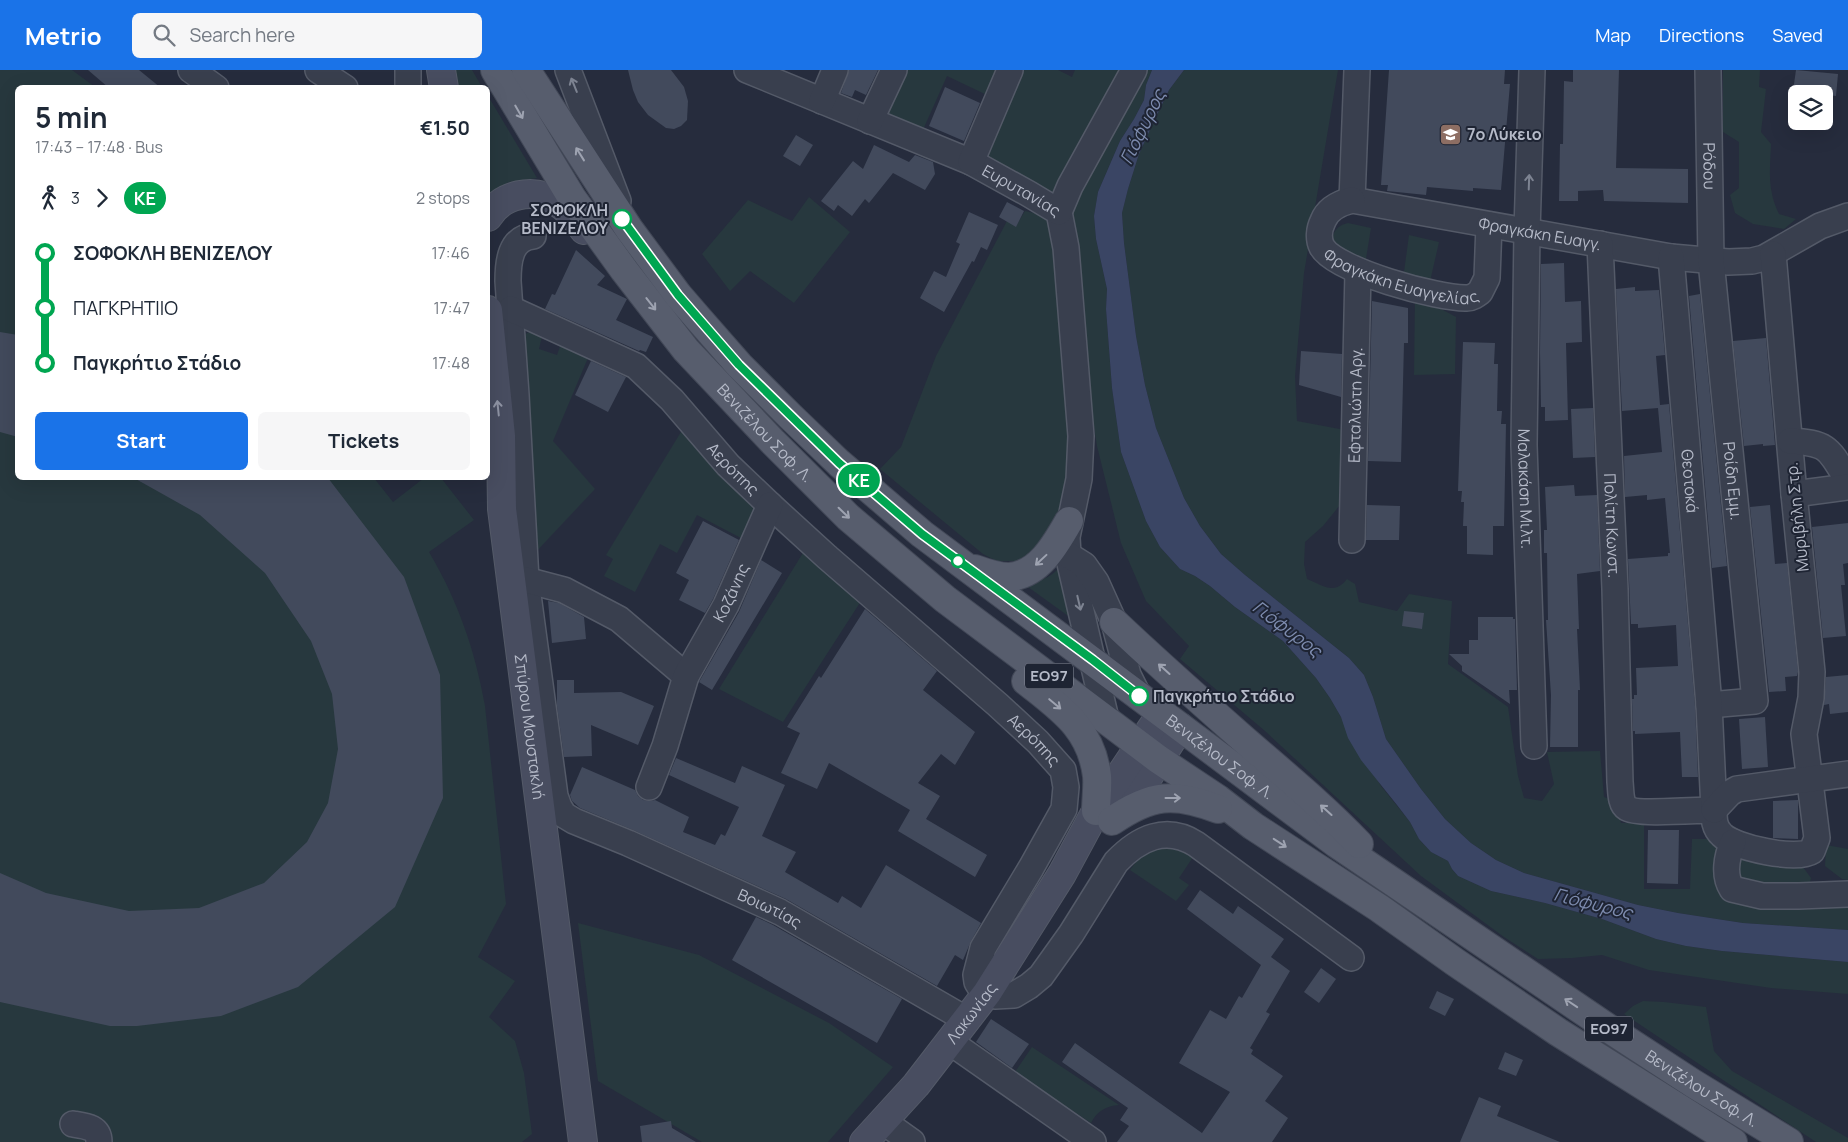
<!DOCTYPE html>
<meta charset="utf-8">
<style>
body{margin:0;font-family:Manrope,sans-serif;background:#f6f6f7;color:#1f2937;height:100vh;display:flex;flex-direction:column;font-size:19px;white-space:nowrap}
*{box-sizing:border-box;margin:0}
p{font-size:16px;color:#747a83}
.icon{flex:none;width:28px;height:28px;fill:none;stroke:currentColor;stroke-width:2;stroke-linecap:round;stroke-linejoin:round}
.map{position:relative;flex:1;overflow:hidden}
.sheet{position:absolute;left:15px;top:15px;width:475px;height:395px;display:flex;flex-direction:column;background:#fff;border-radius:8px;box-shadow:0 5px 20px #0002}
.sheet>*{flex:none}
.badge{padding:0 10px;border-radius:16px;font-size:18px;line-height:32px}
.buttons{position:absolute;left:1788px;top:15px;display:grid;gap:10px}
.buttons a{display:grid;place-items:center;width:45px;height:45px;border-radius:8px;background:#fff;box-shadow:0 5px 20px #0002;font-size:25px}
.map>.badge{position:absolute;translate:-50% -50%;box-shadow:0 0 0 2px #fff}
.legs{display:flex;align-items:center;gap:8px;height:55px;padding:0 20px;font-size:16px}
.legs p{margin-inline-start:auto}
.head{display:flex;align-items:center;justify-content:space-between;height:85px;padding:0 20px}
h1{font-size:28px;font-weight:700;line-height:38px}
.primary-button{display:flex;gap:10px;margin-top:auto;padding:10px 20px}
.primary-button a{flex:1;height:58px;border-radius:8px;background:#1a73e8;color:#fff;font-size:20px;font-weight:700;line-height:58px;text-align:center}
.primary-button a+a{background:#f6f6f7;color:#1f2937}
ul{padding:0 20px;list-style:none}
li{display:flex;align-items:center;gap:18px;height:55px;font-size:19px}
li i{display:grid;place-items:center;width:8px;height:100%;margin:0 6px;background:currentColor}
li i::after{content:'';width:12px;height:12px;margin:-6px;border:4px solid;border-radius:50%;background:#fff}
li p{margin-inline-start:auto}
li:first-child i{background:linear-gradient(#0000 50%,currentColor 0)}
li:last-child i{background:linear-gradient(currentColor 50%,#0000 0)}
header{display:flex;align-items:center;gap:30px;box-sizing:border-box;height:70px;padding:0 25px;background:#1a73e8;color:#fff}
header strong{font-size:24px}
nav{display:flex;gap:28px;margin-inline-start:auto;font-size:18px}
.search{width:350px;height:45px;background:#f6f6f7;display:flex;align-items:center;gap:12px;box-sizing:border-box;padding:0 18px;border-radius:8px;color:#747a83;font-size:19px}
.map>svg:first-child{display:block}
.green{fill:#27383e}
.water{fill:#3a4564}
.building{fill:#424a5c}
.lines{fill:none;stroke-linecap:round;stroke-linejoin:round}
.street-casing{stroke:#545a68;stroke-width:28}
.secondary-casing{stroke:#545a68;stroke-width:30}
.primary-casing{stroke:#424857;stroke-width:30}
.street{stroke:#393f4e;stroke-width:25}
.secondary{stroke:#484d60;stroke-width:28}
.primary{stroke:#575d6d;stroke-width:28}
.oneway{stroke:#7d8391}
.oneway2{stroke:#9ea3b1}
.oneway3{stroke:#8f94a4}
.line-1-casing{stroke:#fff;stroke-width:11}
.line-1{stroke:#00a651;stroke-width:8}
.stop-1-dot{fill:#fff;stroke:#00a651;stroke-width:2.5}
.labels{text-anchor:middle;stroke-width:4;stroke-linejoin:round;paint-order:stroke}
.shield{fill:#1e2433;stroke:#888d9b;stroke-width:1}
.shield-label{font-size:15px;font-weight:bold;fill:#b5bac8}
.poi-label{font-size:16px;font-weight:bold;fill:#b5bac8;stroke:#1e2433;text-anchor:start}
.street-label{font-size:16px;fill:#b5bac8;stroke:#1e2433}
.stop-label{font-size:16px;font-weight:bold;fill:#b5bac8;stroke:#1e2433;text-anchor:end}
.water-label{font-size:18px;font-style:italic;fill:#7e8caf;stroke:#1e2433}
</style>
<header>
<strong>Metrio</strong>
<div class="search"><svg class="icon" aria-label="search" viewBox="0 0 24 24"><circle cx="10" cy="10" r="6"/><path d="M15 15l6 6"/></svg>Search here</div>
<nav><a>Map</a><a>Directions</a><a>Saved</a></nav>
</header>
<div class="map">
<svg width="1848" height="1072" viewBox="0 0 1848 1072">
<rect width="100%" height="100%" fill="#262c3d"/>
<!-- green -->
<g class="green">
<path d="M0,0H72L95,17L18,18V408H374L393,432L424,408H441L474,450L429,482C458,531 475,580 485,636L506,834L478,887L515,911L489,947L515,971L524,1003L532,1064L522,1072H0Z"/>
<path d="M453,0H472L482,17H455Z"/>
<path d="M906,0H1001L989,26L947,6L922,62L884,47Z"/>
<path d="M1019,0H1058L1072,7L1075,0H1128L1057,129L979,89Z"/>
<path d="M1141,0H1152L1146,15L1144,30L1134,49L1120,71L1098,122L1094,146L1096,169L1107,219L1106,239L1112,318L1121,382L1146,451L1160,477L1180,499L1195,506L1210,516L1235,537L1283,571L1316,608L1330,628L1381,716L1410,752L1419,769L1431,782L1448,791L1452,799L1458,806L1491,821L1545,833L1602,849L1656,869L1686,876L1722,881L1848,892V924L1771,918L1649,900L1602,885L1572,888L1538,889L1504,867L1421,806L1265,661L1180,589L1189,576L1146,531L1121,473L1097,376L1085,300L1073,170V128Z"/>
<path d="M1184,0H1338L1304,203L1295,306L1297,351L1345,360L1340,435L1323,456L1305,472L1304,494L1307,509C1323,515 1334,526 1347,509L1355,514L1359,532L1397,541L1409,524L1452,531L1448,594L1508,637L1518,706L1524,728L1542,731L1554,714L1547,682L1600,681L1604,727L1615,731L1621,753H1644V819H1690L1692,769H1708L1723,776L1720,812L1848,830V860L1743,853L1678,843L1638,835L1524,803L1496,790L1471,773L1445,749L1421,719L1386,669L1373,627L1364,605L1349,588L1245,505L1221,484L1200,456L1184,428L1156,358L1145,315L1136,266L1124,173L1122,143L1128,119L1139,84L1155,49L1169,20Z"/>
<path d="M1723,0H1760L1759,17L1766,19L1761,62L1771,74C1770,101 1767,119 1779,144L1796,149L1784,159L1753,154L1735,143L1730,125L1739,118V72L1723,62Z"/>
<path d="M488,26L537,108L509,112L488,124Z"/>
<path d="M809,127L850,162L794,233L750,201L730,221L702,184L748,130L792,151Z"/>
<path d="M1025,141L1047,146L1054,160L1076,373L1062,448L1049,470L1019,491H997L983,484L880,399L901,377L936,286L1007,151L1016,156Z"/>
<path d="M1348,153L1371,158L1365,195L1331,174C1333,162 1336,156 1348,153Z"/>
<path d="M1409,165L1439,172L1429,216L1419,213L1417,207L1404,202Z"/>
<path d="M1415,225L1456,247L1455,304L1414,305Z"/>
<path d="M536,261L543,262L539,279L557,285L562,271L590,283L553,371L595,419L533,485L524,266L527,263Z"/>
<path d="M684,357L760,439L741,468L697,445L677,483L660,474L635,522L604,506L613,489L606,485Z"/>
<path d="M806,478L863,528L783,652L719,619Z"/>
<path d="M1062,494L1078,553L1028,517C1042,508 1051,509 1062,494Z"/>
<path d="M1171,770L1193,787L1179,808L1189,815L1176,831L1130,800L1142,784Z"/>
<path d="M1826,775L1848,779V810L1842,809L1825,796Z"/>
<path d="M1734,777L1800,793L1811,808L1808,820L1733,812Z"/>
<path d="M578,853L699,885L829,953L893,997L828,1072H702L598,1011Z"/>
<path d="M1643,931L1664,932L1706,937L1714,981L1732,1001L1848,1068V1072H1816L1624,944L1633,936Z"/>
<path d="M1032,977L1119,1035C1106,1036 1097,1041 1091,1053L1015,1002Z"/>
</g>
<!-- water -->
<path class="water" d="M1152,0H1184L1169,20L1155,49L1139,84L1128,119L1122,143L1124,173L1136,266L1145,315L1156,358L1184,428L1200,456L1221,484L1245,505L1349,588L1364,605L1373,627L1386,669L1421,719L1445,749L1471,773L1496,790L1524,803L1638,835L1678,843L1743,853L1848,860V892L1722,881L1686,876L1656,869L1602,849L1545,833L1491,821L1458,806L1452,799L1448,791L1431,782L1419,769L1410,752L1397,735L1361,690L1348,668L1341,647L1330,628L1316,608L1283,571L1235,537L1210,516L1195,506L1180,499L1160,477L1146,451L1121,382L1112,318L1106,239L1107,219L1096,169L1094,146L1098,122L1120,71L1134,49L1144,30L1146,15Z"/>
<!-- building -->
<g class="building">
<path d="M88,0H139L161,18H109Z"/>
<path d="M628,0H671L684,17L688,31L687,50L681,56L674,59L666,58L648,45L638,32L633,20Z"/>
<path d="M849,0H878L866,25L855,20L852,27L841,23Z"/>
<path d="M1389,0H1505L1504,14H1510L1501,120L1473,118V121L1427,117L1426,125L1387,121L1388,115H1381Z"/>
<path d="M1573,0H1619L1616,98L1688,99V133L1604,131L1603,120L1578,121V131H1559L1560,74H1563L1564,11L1573,12Z"/>
<path d="M1796,0L1838,4L1836,26L1793,21Z"/>
<path d="M945,17L980,33L964,71L929,56Z"/>
<path d="M796,65L813,75L800,96L783,86Z"/>
<path d="M874,75L909,92L915,85L933,92L935,104L925,120L893,103L869,133L865,129L852,146L838,135L834,141L821,131L853,91L863,99Z"/>
<path d="M1007,132L1024,141L1016,157L999,147Z"/>
<path d="M969,142L998,155L987,180L981,177L974,192L972,191L944,242L920,228L934,201L946,207L960,174L956,172Z"/>
<path d="M576,180L605,206L597,215L627,229L616,250L653,267L646,282L640,280L639,281L545,239L552,224L555,225Z"/>
<path d="M1564,193L1565,232L1581,231L1582,272L1566,273L1568,350L1545,351V337H1541L1540,282L1541,194Z"/>
<path d="M1635,217V221L1659,220L1665,285L1656,286L1660,335L1669,334L1695,636L1698,707H1682L1680,662L1635,664V661H1633L1632,629H1634V625H1637L1636,598L1678,596L1676,555L1638,558V554H1631L1628,489L1668,486V483H1670L1665,428L1647,430V425L1625,427L1624,386L1662,382L1658,338L1622,341L1616,219Z"/>
<path d="M1700,224L1727,496L1712,498L1689,226Z"/>
<path d="M1372,231L1408,238V273H1404L1401,392L1368,391Z"/>
<path d="M0,262L18,265V367L0,362Z"/>
<path d="M1766,268L1775,375L1763,376V374L1744,376L1733,271Z"/>
<path d="M1463,272L1495,273L1494,294H1498L1497,341H1502L1501,354H1506L1504,456H1493V485L1467,484V456H1463L1464,432H1461L1462,421H1458Z"/>
<path d="M1301,281L1342,284L1341,327L1299,315Z"/>
<path d="M591,291L626,307L608,342L575,325Z"/>
<path d="M1593,338L1595,387L1573,388L1571,339Z"/>
<path d="M134,408H328L404,507L440,605L443,728L395,837L298,917L221,946L137,956H110L0,932V803L46,823L129,841L199,838L264,813L307,772L328,733L338,679L332,624L311,571L265,503L200,445Z"/>
<path d="M1574,415L1575,426L1597,425L1600,501L1577,504L1579,559H1577L1580,620H1578V677H1550L1551,625L1546,550H1548L1547,483H1544V460H1547L1545,417Z"/>
<path d="M1367,435L1400,436L1399,470H1366Z"/>
<path d="M1770,435L1775,494L1787,493L1798,602L1797,606L1785,607L1786,621L1769,622L1750,437Z"/>
<path d="M703,451L739,470L713,529L705,543L679,530L689,510L676,503Z"/>
<path d="M1848,453V493L1843,494L1845,515H1841L1846,566L1823,568L1812,457Z"/>
<path d="M761,490L782,503L712,620L699,612L739,542Z"/>
<path d="M548,531L559,533L584,547L586,569L552,573Z"/>
<path d="M865,539L937,601L923,620L975,662L955,695L941,684L918,713L940,726L926,749L987,785L975,807L898,761L910,740L829,693L817,719L781,703L800,663L787,657L819,606L821,608Z"/>
<path d="M1404,541L1424,543L1422,559L1402,556Z"/>
<path d="M1478,547H1513V549H1515L1517,620H1509L1510,634L1462,601V596L1449,584H1469V570H1478Z"/>
<path d="M1848,605V642L1830,644L1829,634L1824,635L1826,607Z"/>
<path d="M557,610H574V623L621,622L654,636L638,675L591,655L592,686L564,687L557,636Z"/>
<path d="M1765,647L1768,697L1742,699L1739,649Z"/>
<path d="M676,688L735,713L742,696L785,715L762,766L796,782L785,802L838,833L842,826L861,838L886,795L981,853L971,871L963,890L955,885L937,916L786,829L633,760L580,738L572,731L570,725L582,697L635,720L638,726L643,730L651,731L655,730L689,747L683,762L715,775L721,764L725,766L739,737L669,705Z"/>
<path d="M1798,730V769L1773,768V731Z"/>
<path d="M1648,760H1679L1678,814L1647,813Z"/>
<path d="M1200,820L1233,844L1238,836L1284,869L1271,887L1290,901L1266,942L1270,944L1250,978L1253,980L1251,984L1283,1006L1265,1031L1288,1048L1272,1072H1117L1129,1056L1120,1050L1128,1038L1062,992L1075,973L1202,1063L1230,1022L1179,993L1210,940L1226,949L1239,926L1242,928L1261,895L1187,839Z"/>
<path d="M756,847L773,855L902,929L877,973L732,890Z"/>
<path d="M1321,898L1336,909L1319,933L1304,922Z"/>
<path d="M1437,921L1454,929L1445,946L1429,938Z"/>
<path d="M991,949L1029,974L1012,998L976,972Z"/>
<path d="M1505,982L1523,990L1516,1006L1498,999Z"/>
<path d="M1479,1027L1501,1036L1497,1046L1560,1072H1460Z"/>
<path d="M671,1051L672,1058L696,1072H642L640,1056Z"/>
</g>
<g class="lines">
<defs>
<g id="street">
<path d="M191,0L216,18"/>
<path d="M318,0L345,18"/>
<path d="M568,0L618,131"/>
<path id="s1" d="M747,0L971,92L1029,124L1059,142L1066,178L1081,366L1079,409L1067,467L1068,485L1106,649"/>
<path id="s2" d="M1357,0L1352,130L1671,187L1728,192L1752,191L1764,188L1820,156L1848,146"/>
<path id="s3" d="M1532,0L1527,161L1524,375L1534,676"/>
<path id="s4" d="M1708,0L1711,191L1755,631L1709,635"/>
<path d="M408,18V0"/>
<path d="M822,31L835,0"/>
<path d="M870,51L894,0"/>
<path d="M971,92L1010,0"/>
<path id="s5" d="M1352,130C1340,133 1328,138 1323,151C1319,159 1318,169 1322,177C1336,201 1439,229 1467,228C1472,228 1476,225 1480,222L1487,208L1489,155"/>
<path d="M1059,142L1070,116L1134,0"/>
<path id="s6" d="M533,166C510,168 508,192 508,211L516,325L526,510L555,726L559,737L564,745L574,751L628,773L780,842L967,950"/>
<path id="s7" d="M1600,174L1615,519L1620,712C1621,720 1620,734 1627,738C1636,745 1698,740 1714,740C1714,749 1714,758 1722,765C1735,778 1797,791 1812,781L1817,768L1804,664L1811,628L1812,602L1794,424L1773,184"/>
<path id="s8" d="M1671,187L1709,635L1714,740"/>
<path id="s9" d="M511,239L636,296L672,330L728,395L770,435L827,487L998,635L1038,672L1063,700L1066,717L1064,739L1031,798L983,878L976,905L977,912L982,920L995,926L1014,925L1029,916L1041,906L1071,864L1116,792C1139,768 1166,755 1196,774L1351,888"/>
<path d="M1790,371C1829,373 1829,379 1848,411"/>
<path d="M1794,424L1848,417"/>
<path id="s10" d="M1352,470L1358,201"/>
<path d="M1068,485L1084,495L1096,512L1114,552L1128,605L1139,627"/>
<path d="M526,510L564,520L619,549L686,606"/>
<path id="s11" d="M649,717L665,676L686,606L726,535L770,435"/>
<path d="M1714,740L1730,723L1737,719L1848,704"/>
<path d="M1733,772C1727,786 1723,805 1732,819L1762,826H1799L1848,824"/>
<path d="M950,972L1093,1072"/>
<path d="M884,1052L912,1072"/>
<path d="M73,1054C86,1056 99,1057 99,1072"/>
</g>
<g id="secondary">
<path d="M441,0L444,18"/>
<path d="M488,147C502,124 533,117 557,132C568,139 577,150 584,160"/>
<path id="s12" d="M488,240L501,366L502,439L583,1072"/>
<path d="M1112,750L1145,712L1180,657"/>
<path id="s13" d="M864,1072L916,1015L987,923L1062,804L1096,741L1161,644"/>
</g>
<g id="primary">
<path id="s14" d="M495,0L572,128L624,200L686,280L773,372L848,447L945,529L1158,689L1218,729L1253,756L1379,838L1455,892L1558,962L1733,1072"/>
<path id="s15" d="M526,0L629,159L678,225L697,247L739,295L790,346L839,393L922,464L1337,774L1611,960L1694,1014L1789,1072"/>
<path d="M975,499C986,503 997,507 1009,507C1039,505 1056,474 1069,451"/>
<path d="M1114,552C1155,591 1198,629 1241,667C1281,702 1322,735 1359,774"/>
<path d="M1026,611C1061,639 1091,658 1097,706C1098,717 1096,730 1096,741"/>
<path d="M1112,751C1151,724 1174,722 1218,739"/>
</g>
</defs>
<!-- street casing -->
<use href="#street" class="street-casing"/>
<!-- secondary casing -->
<use href="#secondary" class="secondary-casing"/>
<!-- primary casing -->
<use href="#primary" class="primary-casing"/>
<!-- street -->
<use href="#street" class="street"/>
<!-- secondary -->
<use href="#secondary" class="secondary"/>
<!-- primary -->
<use href="#primary" class="primary"/>
</g>
<!-- one-way arrows -->
<defs><path id="oneway-shaft" d="M-6 0H5M1.5-3L5.5 0L1.5 3" fill="none" stroke-width="1.6" stroke-linecap="round" stroke-linejoin="round" transform="scale(1.25)"/></defs>
<g class="oneway">
<use href="#oneway-shaft" transform="translate(574 15) rotate(-112)"/>
<use href="#oneway-shaft" transform="translate(1529 112) rotate(-88)"/>
<use href="#oneway-shaft" transform="translate(1079 533) rotate(77)"/>
</g>
<g class="oneway2">
<use href="#oneway-shaft" transform="translate(519 42) rotate(60)"/>
<use href="#oneway-shaft" transform="translate(580 84) rotate(-122)"/>
<use href="#oneway-shaft" transform="translate(651 234) rotate(52)"/>
<use href="#oneway-shaft" transform="translate(844 443) rotate(44)"/>
<use href="#oneway-shaft" transform="translate(1041 490) rotate(137)"/>
<use href="#oneway-shaft" transform="translate(1164 599) rotate(-138)"/>
<use href="#oneway-shaft" transform="translate(1055 634) rotate(40)"/>
<use href="#oneway-shaft" transform="translate(1173 728)"/>
<use href="#oneway-shaft" transform="translate(1326 740) rotate(-138)"/>
<use href="#oneway-shaft" transform="translate(1280 773) rotate(33)"/>
<use href="#oneway-shaft" transform="translate(1571 933) rotate(-146)"/>
</g>
<use class="oneway3" href="#oneway-shaft" transform="translate(498 338) rotate(-96)"/>
<g class="lines">
<defs>
<path id="line-1" d="M622,149L678,225L739,295L839,393L922,464L1093,590L1139,626"/>
</defs>
<!-- line-1 casing -->
<use href="#line-1" class="line-1-casing"/>
<!-- line-1 -->
<use href="#line-1" class="line-1"/>
</g>
<!-- icons -->
<defs>
<symbol id="school-square" viewBox="-11 -11 22 22"><rect x="-9" y="-9" width="18" height="18" rx="4" fill="#8d6e63" stroke="#1e2433"/><path d="M0-5L7-2L0 1L-7-2ZM-4 1L0 2.5L4 1V4Q0 6-4 4Z" fill="#fff"/></symbol>
</defs>
<g fill-rule="evenodd">
<use href="#school-square" x="1438" y="52" width="25" height="25"/>
</g>
<!-- markers -->
<g class="stop-1-dot">
<circle cx="622" cy="149" r="9"/>
<circle cx="958" cy="491" r="6"/>
<circle cx="1139" cy="626" r="9"/>
</g>
<g class="labels">
<!-- shield labels -->
<g class="shield">
<rect x="1025" y="593.5" width="48" height="25" rx="4"/>
<rect x="1585" y="946.5" width="48" height="25" rx="4"/>
</g>
<g class="shield-label">
<text x="1049" y="611">ΕΟ97</text>
<text x="1609" y="964">ΕΟ97</text>
</g>
<!-- poi labels -->
<g class="poi-label">
<text x="1467" y="70">7o Λύκειο</text>
</g>
<!-- street labels -->
<g class="street-label">
<text dy="6" stroke="none"><textPath href="#s4" startOffset="96">Ρόδου</textPath></text>
<text dy="6" stroke="none"><textPath href="#s1" startOffset="300">Ευρυτανίας</textPath></text>
<text dy="6" stroke="none"><textPath href="#s2" startOffset="321">Φραγκάκη Ευαγγ.</textPath></text>
<text dy="6" stroke="none"><textPath href="#s5" startOffset="151">Φραγκάκη Ευαγγελίας</textPath></text>
<text dy="6" stroke="none"><textPath href="#s10" startOffset="135">Εφταλιώτη Αργ.</textPath></text>
<text dy="6" stroke="none"><textPath href="#s14" startOffset="454">Βενιζέλου Σοφ. Λ.</textPath></text>
<text dy="6" stroke="none"><textPath href="#s9" startOffset="279">Αερόπης</textPath></text>
<text dy="6" stroke="none"><textPath href="#s8" startOffset="225">Θεοτοκά</textPath></text>
<text dy="6" stroke="none"><textPath href="#s4" startOffset="412">Ροίδη Εμμ.</textPath></text>
<text dy="6" stroke="none"><textPath href="#s3" startOffset="419">Μαλακάση Μιλτ.</textPath></text>
<text transform="translate(1797 447) rotate(-96)" y="6">Μυριβήλη Στρ.</text>
<text dy="6" stroke="none"><textPath href="#s7" startOffset="282">Πολίτη Κωνστ.</textPath></text>
<text dy="6" stroke="none"><textPath href="#s11" startOffset="212">Κοζάνης</textPath></text>
<text dy="6" stroke="none"><textPath href="#s12" startOffset="419">Σπύρου Μουστακλή</textPath></text>
<text dy="6" stroke="none"><textPath href="#s9" startOffset="684">Αερόπης</textPath></text>
<text dy="6" stroke="none"><textPath href="#s15" startOffset="986">Βενιζέλου Σοφ. Λ.</textPath></text>
<text dy="6" stroke="none"><textPath href="#s6" startOffset="822">Βοιωτίας</textPath></text>
<text dy="6" stroke="none"><textPath href="#s13" startOffset="168">Λακωνίας</textPath></text>
<text dy="6" stroke="none"><textPath href="#s15" startOffset="1571">Βενιζέλου Σοφ. Λ.</textPath></text>
</g>
<!-- stop labels -->
<g class="stop-label">
<text x="608" y="146">ΣΟΦΟΚΛΗ<tspan x="608" dy="18">ΒΕΝΙΖΕΛΟΥ</tspan></text>
<text x="1153" y="632" text-anchor="start">Παγκρήτιο Στάδιο</text>
</g>
<!-- water labels -->
<g class="water-label">
<text transform="translate(1143 57) rotate(-64)" y="6">Γιόφυρος</text>
<text transform="translate(1287 559) rotate(37)" y="6">Γιόφυρος</text>
<text transform="translate(1593 834) rotate(14)" y="6">Γιόφυρος</text>
</g>
</g>
</svg>
<div class="buttons">
<a><svg class="icon" aria-label="layers" viewBox="0 0 24 24"><path d="M12 4l9 5-9 5-9-5zM3 14l9 5 9-5"/></svg></a>
</div>
<b class="badge" style="left:859px;top:410px;background:#00a651;color:#fff">KE</b>
<section class="sheet">
<div class="head"><div><h1>5 min</h1><p>17:43 – 17:48 · Bus</p></div><b>€1.50</b></div>
<div class="legs"><svg class="icon" aria-label="walk" viewBox="0 0 24 24"><circle cx="13" cy="4" r="2"/><path d="M13 8l-2 6 4 7M11 14l-3 7M7 12l3-4h3l4 4"/></svg>3<svg class="icon" aria-label="forward" viewBox="0 0 24 24"><path d="M9 5l7 7-7 7"/></svg><b class="badge" style="background:#00a651;color:#fff">KE</b><p>2 stops</p></div>
<ul>
<li><i style="color:#00a651"></i><b>ΣΟΦΟΚΛΗ ΒΕΝΙΖΕΛΟΥ</b><p>17:46</p></li>
<li><i style="color:#00a651"></i><span>ΠΑΓΚΡΗΤΙΙΟ</span><p>17:47</p></li>
<li><i style="color:#00a651"></i><b>Παγκρήτιο Στάδιο</b><p>17:48</p></li>
</ul>
<div class="primary-button"><a>Start</a><a>Tickets</a></div>
</section>
</div>
